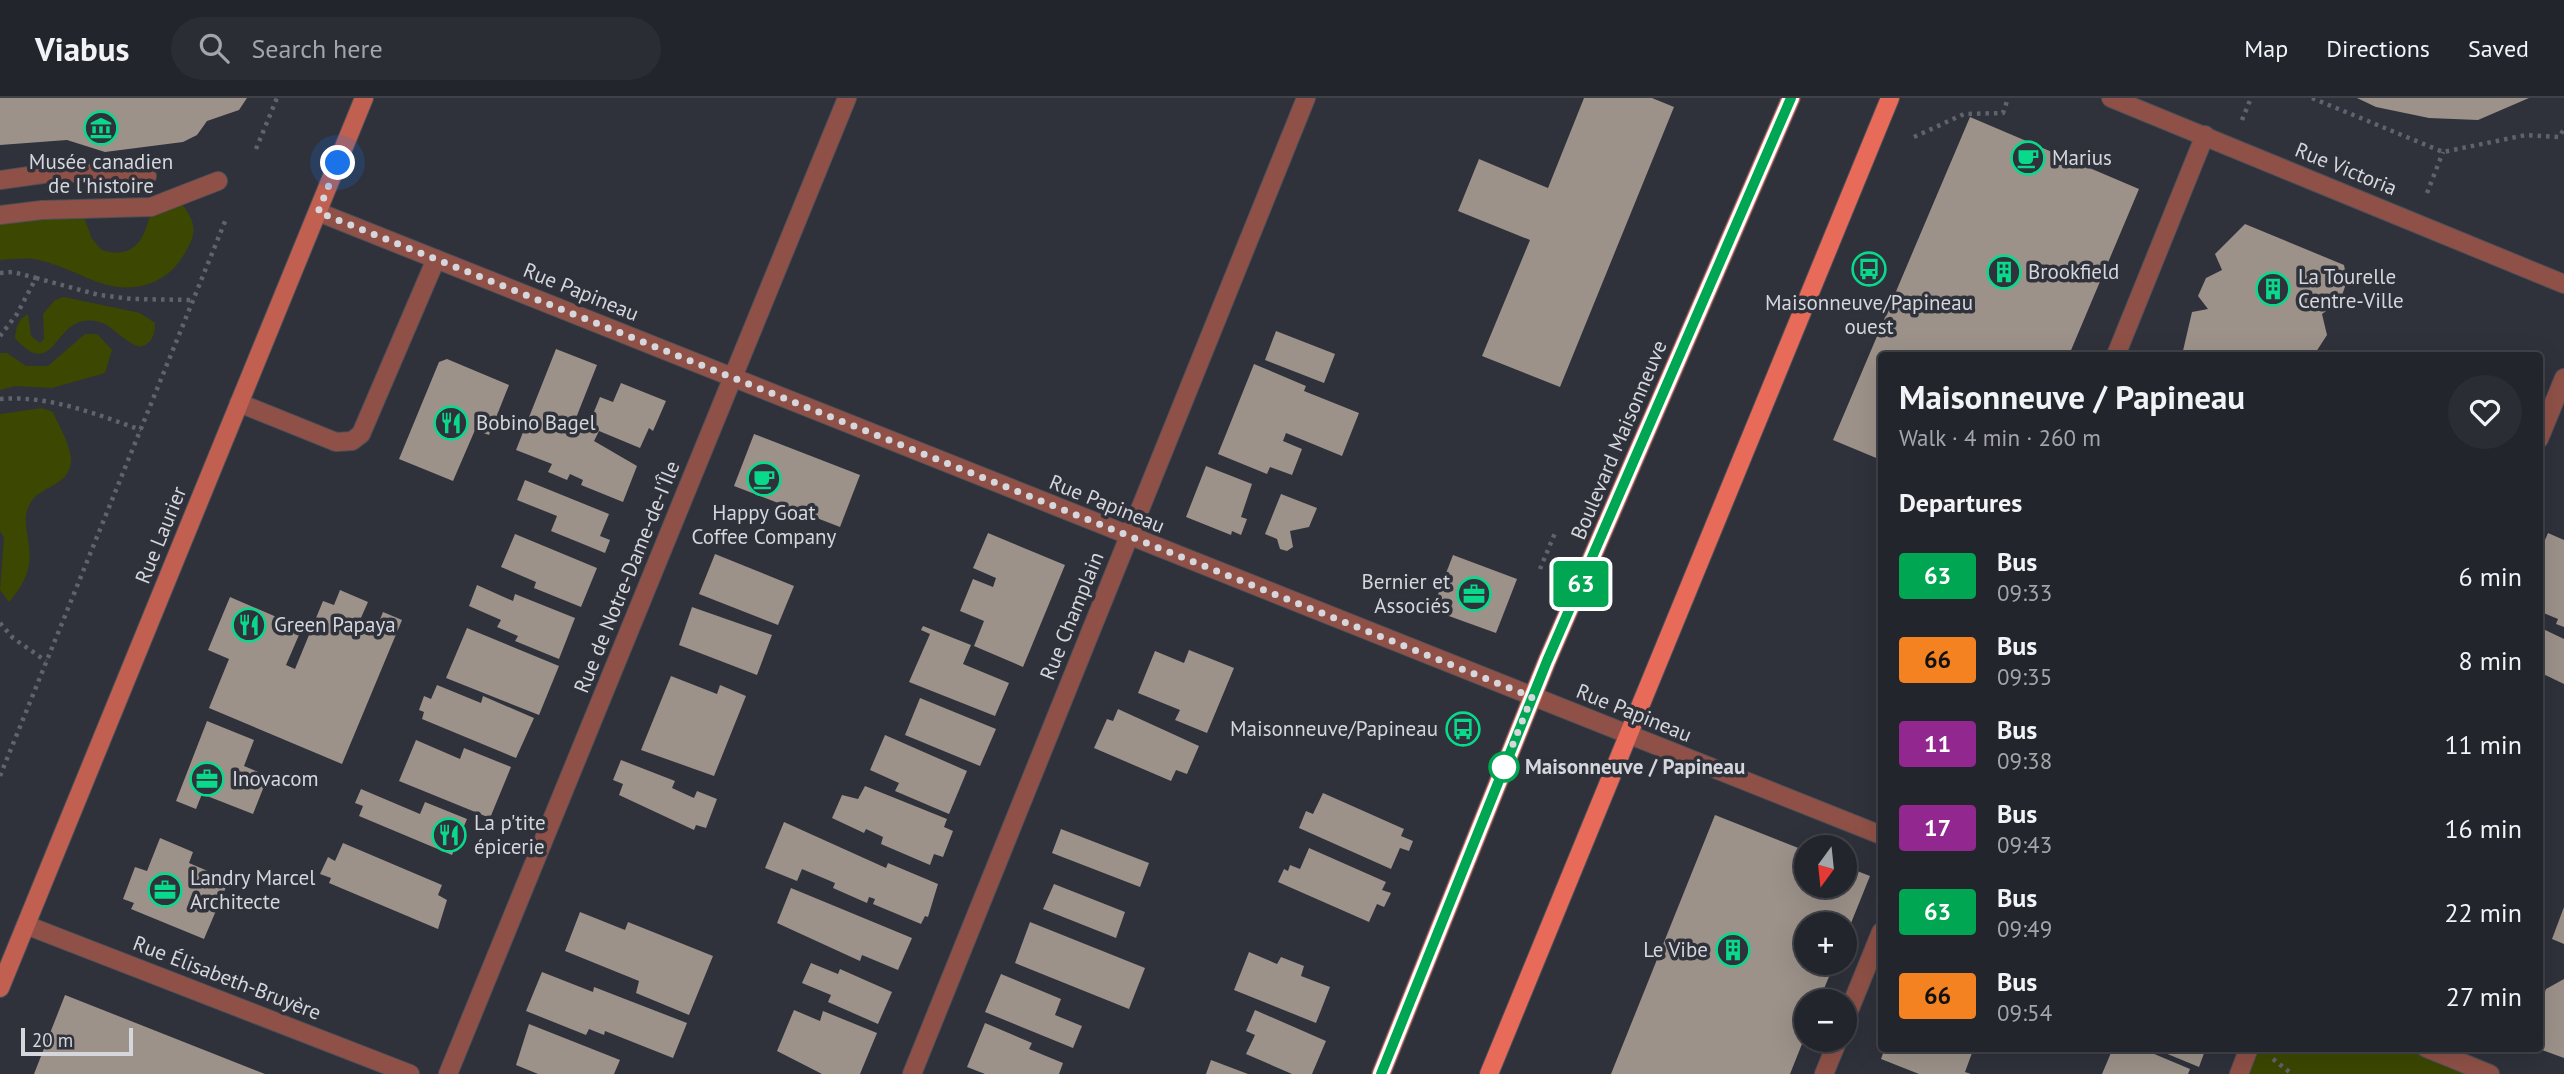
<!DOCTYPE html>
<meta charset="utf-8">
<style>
body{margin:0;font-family:"PT Sans",sans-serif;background:#2b2d34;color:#f1f3f6;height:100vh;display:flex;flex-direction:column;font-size:26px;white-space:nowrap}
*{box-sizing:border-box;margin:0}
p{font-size:23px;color:#a3a5a9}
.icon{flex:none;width:38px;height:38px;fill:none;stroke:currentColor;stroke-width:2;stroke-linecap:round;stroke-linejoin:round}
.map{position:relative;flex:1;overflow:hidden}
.drawer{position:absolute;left:1878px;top:254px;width:665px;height:700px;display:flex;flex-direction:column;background:#23252c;border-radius:7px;box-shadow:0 7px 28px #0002,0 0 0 2px #404248}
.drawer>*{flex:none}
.badge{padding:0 14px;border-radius:5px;font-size:24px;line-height:46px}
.needle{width:46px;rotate:195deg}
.controls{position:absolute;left:1794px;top:737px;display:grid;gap:14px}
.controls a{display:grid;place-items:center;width:63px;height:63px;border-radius:50%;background:#23252c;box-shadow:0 7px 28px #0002,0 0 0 2px #404248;font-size:35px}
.scale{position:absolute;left:21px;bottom:18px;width:112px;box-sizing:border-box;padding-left:7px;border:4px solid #d5d7dd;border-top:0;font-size:19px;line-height:24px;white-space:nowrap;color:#d5d7dd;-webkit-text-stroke:5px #2f313b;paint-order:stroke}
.you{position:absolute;width:35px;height:35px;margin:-18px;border:5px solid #fff;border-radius:50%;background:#1a73e8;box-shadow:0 0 0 10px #1a73e833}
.map>.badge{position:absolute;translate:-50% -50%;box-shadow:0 0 0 4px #fff}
h2{padding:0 21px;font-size:26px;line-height:63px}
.round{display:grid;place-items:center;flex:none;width:74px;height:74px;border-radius:37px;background:#2b2d34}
.headline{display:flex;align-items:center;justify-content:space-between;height:119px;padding:0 21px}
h1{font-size:33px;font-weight:700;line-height:52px}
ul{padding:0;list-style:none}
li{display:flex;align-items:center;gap:21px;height:84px;padding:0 21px}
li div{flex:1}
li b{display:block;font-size:26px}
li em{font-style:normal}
li .badge{min-width:77px;font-weight:700;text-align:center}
header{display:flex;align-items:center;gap:42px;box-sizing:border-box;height:98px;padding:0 35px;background:#23252c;border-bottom:2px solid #404248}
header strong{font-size:33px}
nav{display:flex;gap:38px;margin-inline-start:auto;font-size:24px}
.search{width:490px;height:63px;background:#2b2d34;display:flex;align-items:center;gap:18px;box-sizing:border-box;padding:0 24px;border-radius:38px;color:#a3a5a9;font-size:26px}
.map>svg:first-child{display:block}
.green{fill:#3c4702}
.building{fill:#9c928a}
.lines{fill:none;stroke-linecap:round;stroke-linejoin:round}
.lane-casing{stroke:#4d4f58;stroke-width:20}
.street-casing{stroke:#4d4f58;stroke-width:20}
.secondary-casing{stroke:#4d4f58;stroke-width:20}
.primary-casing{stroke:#4d4f58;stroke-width:20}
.path{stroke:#61636c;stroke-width:4.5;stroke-dasharray:3.5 5;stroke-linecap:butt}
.lane{stroke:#8f5147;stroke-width:18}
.street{stroke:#8f5147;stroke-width:18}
.secondary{stroke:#c16051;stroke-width:18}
.primary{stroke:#e86a58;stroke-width:18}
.line-casing{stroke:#fff;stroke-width:16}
.line{stroke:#00a651;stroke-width:10}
.walk{stroke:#d5d7dd;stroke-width:7;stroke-dasharray:0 12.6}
.stop-dot{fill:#fff;stroke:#00a651;stroke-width:3.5}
.labels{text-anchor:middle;stroke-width:7;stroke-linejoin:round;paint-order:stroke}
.poi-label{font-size:21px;fill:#d5d7dd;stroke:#2f313b;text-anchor:start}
.street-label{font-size:21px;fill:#d5d7dd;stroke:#2f313b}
.stop-label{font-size:21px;font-weight:bold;fill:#d5d7dd;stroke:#2f313b;text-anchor:start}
</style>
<header>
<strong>Viabus</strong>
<div class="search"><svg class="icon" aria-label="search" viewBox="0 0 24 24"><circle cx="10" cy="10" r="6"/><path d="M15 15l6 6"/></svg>Search here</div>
<nav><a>Map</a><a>Directions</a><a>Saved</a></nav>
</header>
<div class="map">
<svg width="2564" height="976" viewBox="0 0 2564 976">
<rect width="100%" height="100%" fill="#2f313b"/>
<!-- green -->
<g class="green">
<path d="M178,100C195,124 200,131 183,158C176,170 165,180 151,185C110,200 82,173 43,163C29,159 14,161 0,162V117L81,111L92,141L102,152C136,163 147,137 151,109Z"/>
<path d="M64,199L140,215L155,225C155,238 152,244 141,249C118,243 111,219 84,223C54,227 52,282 15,240C16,229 18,222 28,216L31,238L40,245L44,241L43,216L55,202Z"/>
<path d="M85,236H97L112,252L105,275L52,290L15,288L0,292V255H7L26,268H48Z"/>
<path d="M42,310L53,314C59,329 75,353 70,369C65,388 40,389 31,404C13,433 51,457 9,504L0,492L4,440L0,433V316Z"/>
<path d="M2249,950H2426L2490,976H2239Z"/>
</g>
<!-- building -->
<g class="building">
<path d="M0,0H247L239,12L207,23L197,37L183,44L105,54L67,42L0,47Z"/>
<path d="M1584,0H1652L1674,9L1560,289L1482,258L1530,142L1458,113L1479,61L1548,90Z"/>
<path d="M2357,0H2529L2478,22L2429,20L2376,9Z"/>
<path d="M1970,19L2139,91L2069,257H1881V362L1833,342Z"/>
<path d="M2245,126L2344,167L2347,183L2340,203L2322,216L2327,237L2314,257H2182L2192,214L2208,211L2198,198L2206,180L2222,172L2215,156Z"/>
<path d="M1276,233L1335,256L1324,285L1265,262Z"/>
<path d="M556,251L597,267L576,320L589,326L600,299L613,304L621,285L666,303L653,333L649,330L640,350L599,333L594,343L637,368L623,404L581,387L583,382L570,376L567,382L548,374L552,366L516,352Z"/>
<path d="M447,261L509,287L489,337L475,332L453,383L399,361L439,264Z"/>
<path d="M1254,266L1306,288L1304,293L1359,315L1342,358L1286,335L1283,343L1302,351L1292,377L1270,369L1267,376L1218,356Z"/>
<path d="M754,336L860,377L840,429L734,388Z"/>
<path d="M1206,368L1252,386L1241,419L1247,421L1241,437L1232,433L1231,437L1186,419Z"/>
<path d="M525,382L609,416L600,438L610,442L605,455L551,433L557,418L517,402Z"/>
<path d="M1281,396L1317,410L1309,429L1290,433L1293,449L1287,453L1280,451L1277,441L1265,436Z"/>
<path d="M988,435L1065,467L1023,569L974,548L984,523L960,513L973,481L993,489L996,480L973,470Z"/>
<path d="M2548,435L2564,442V529L2556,526L2558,521L2539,513V456Z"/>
<path d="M515,436L597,470L581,509L534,490L536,484L501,469Z"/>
<path d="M715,456L794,488L778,527L699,496Z"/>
<path d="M1453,457L1517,481L1496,535L1432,512Z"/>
<path d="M477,487L513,503L515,496L575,520L559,561L515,543L518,538L497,529L501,522L469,508Z"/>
<path d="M340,492L368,504L360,522L377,529L383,514L402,522L342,666L209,610L229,561L208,552L230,499L302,530L286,567L295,571L323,503L334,507Z"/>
<path d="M692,509L772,537L757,577L679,547Z"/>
<path d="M923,528L971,547L963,566L1009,585L995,618L909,584L930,536L921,532Z"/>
<path d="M2539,529L2564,541V586L2539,574Z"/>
<path d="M467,530L559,568L539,617L446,580Z"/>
<path d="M1189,552L1234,570L1207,635L1175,622L1180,612L1138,595L1155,553L1184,565Z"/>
<path d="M671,578L717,596L720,587L746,598L714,678L641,652Z"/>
<path d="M437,587L481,605L483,598L534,620L516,660L422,621L424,614L419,612L424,598L431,601Z"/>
<path d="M920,600L996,631L980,668L905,637Z"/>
<path d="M1118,611L1199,648L1187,676L1176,672L1171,683L1094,650L1107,621L1113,623Z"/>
<path d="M207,623L254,642L244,668L268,678L253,716L202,696L196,711L176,703Z"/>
<path d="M885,637L967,673L949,716L895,693L899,685L870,672Z"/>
<path d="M416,642L460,661L464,650L511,669L490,720L399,683Z"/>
<path d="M621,662L675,683L672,690L694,700L697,693L717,701L706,730L696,727L694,732L619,697L623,686L613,682Z"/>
<path d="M865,688L947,721L944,729L953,733L943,759L934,756L930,767L881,746L883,739L866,731L864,735L832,720L842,697L858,701Z"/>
<path d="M361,691L420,716L425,704L467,721L452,757L359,718L363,708L355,705Z"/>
<path d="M1323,695L1404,731L1401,738L1413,743L1409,753L1400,750L1391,771L1299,730L1306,713L1313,716Z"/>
<path d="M1715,717L1806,753V788H1844V768L1870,778L1845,840L1844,826H1806V864H1835L1819,903H1806V936L1790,976H1611Z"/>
<path d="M784,724L886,770L888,765L938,786L928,819L925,818L921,826L873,806L875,801L869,799L867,805L833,790L835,785L802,771L797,783L765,770Z"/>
<path d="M1061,731L1149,765L1140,789L1052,755Z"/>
<path d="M160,740L193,754L189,765L229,782L204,841L131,811L134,805L123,801L135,769L147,773Z"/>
<path d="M343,745L442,787L438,797L447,802L438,831L329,785L331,780L320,776L328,759L335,763Z"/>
<path d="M1309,750L1386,784L1382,792L1391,795L1384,809L1377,806L1369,824L1278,784L1284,771L1288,773L1290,767L1300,771Z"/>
<path d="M1054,786L1125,814L1116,840L1043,811Z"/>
<path d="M791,790L912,840L898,872L862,857L860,863L777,825Z"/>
<path d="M2564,809V846L2552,841Z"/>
<path d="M580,814L625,832L628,824L713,858L689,917L636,895L639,883L565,853Z"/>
<path d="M1030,824L1145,870L1129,911L1015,865Z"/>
<path d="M1249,854L1277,866L1281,859L1304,868L1301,878L1330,889L1316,925L1234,892Z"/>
<path d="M811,865L838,876L840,871L892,894L878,926L828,904L831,897L802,885Z"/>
<path d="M542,874L593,894L594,889L687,925L673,960L605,933L604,937L589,931L586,937L526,913Z"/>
<path d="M1001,876L1061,901L1055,917L1082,928L1073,950L985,914Z"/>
<path d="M2564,881V960L2539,951V910L2546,891Z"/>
<path d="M65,897L265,976H34Z"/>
<path d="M794,912L820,923L823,913L877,935L860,976H822L777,953Z"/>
<path d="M1255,912L1326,943L1312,976H1292L1246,956L1255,937L1246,933Z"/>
<path d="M985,925L1032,945L1029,951L1063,965L1059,976H985L967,969Z"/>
<path d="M529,926L620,962L614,976H538L516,967Z"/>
<path d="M1885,950H1960L1972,955L1965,974L1971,976H1919L1881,961Z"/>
<path d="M2113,950H2140L2190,971L2188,976H2102Z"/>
<path d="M2153,950H2206L2199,969Z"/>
<path d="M1211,962L1248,976H1206Z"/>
</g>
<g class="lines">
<defs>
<g id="lane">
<path d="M0,82L57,74L147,78"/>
<path d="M0,117L42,112L151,109L218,83"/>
<path d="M239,305L336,344L352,343L361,336L436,161"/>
</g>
<g id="street">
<path d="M2111,0L2564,186"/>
<path d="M318,114L1881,737"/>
<path d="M2116,257L2205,37"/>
<path d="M2539,341L2564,280"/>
<path d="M26,827L410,976"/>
<path d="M1844,925L1881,834"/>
<path d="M2426,950L2490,976"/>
<path d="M448,976L847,0"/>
<path d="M912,976L1306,0"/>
<path d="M1824,976L1838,942"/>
<path d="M2239,976L2249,950"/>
</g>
<path id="secondary" d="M0,890L364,0"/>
<g id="primary">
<path d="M1381,976L1547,563L1791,0"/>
<path d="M1489,976L1890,0"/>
</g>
</defs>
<!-- lane casing -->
<use href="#lane" class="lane-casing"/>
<!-- street casing -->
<use href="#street" class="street-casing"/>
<!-- secondary casing -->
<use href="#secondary" class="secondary-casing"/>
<!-- primary casing -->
<use href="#primary" class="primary-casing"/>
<!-- path -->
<g class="path">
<path d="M2312,0L2443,54L2526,37L2559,39L2564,31"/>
<path d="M2242,22L2251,0"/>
<path d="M1914,39L1964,16L2003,15L2008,0"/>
<path d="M256,51L277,0"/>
<path d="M2427,95L2443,54"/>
<path d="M0,175L13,174L36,180L17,216L0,238"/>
<path d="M36,180L99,197L132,201L194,202"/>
<path d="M0,301C49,297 96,316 141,332"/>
<path d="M1540,471L1555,435"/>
<path d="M0,525L13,540L46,563"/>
<path d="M0,678L226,121"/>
<path d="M2273,961L2292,976"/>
</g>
<!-- lane -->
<use href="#lane" class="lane"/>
<!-- street -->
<use href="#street" class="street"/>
<!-- secondary -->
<use href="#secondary" class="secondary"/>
<!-- primary -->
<use href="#primary" class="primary"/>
</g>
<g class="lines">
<defs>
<path id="line" d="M1381,976L1547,563L1791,0"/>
</defs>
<!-- line casing -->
<use href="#line" class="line-casing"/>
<!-- line -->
<use href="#line" class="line"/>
<!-- walk -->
<path class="walk" d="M338,65L318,114L1532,599L1501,676L1504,669"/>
</g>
<!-- icons -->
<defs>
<symbol id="museum-ring" viewBox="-11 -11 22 22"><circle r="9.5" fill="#2f313b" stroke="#09d98b" stroke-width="1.5"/><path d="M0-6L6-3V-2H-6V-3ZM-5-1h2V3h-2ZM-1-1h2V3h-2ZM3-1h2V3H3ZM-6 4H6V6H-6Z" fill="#09d98b"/></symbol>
<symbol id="cafe-ring" viewBox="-11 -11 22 22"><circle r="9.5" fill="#2f313b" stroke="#09d98b" stroke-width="1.5"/><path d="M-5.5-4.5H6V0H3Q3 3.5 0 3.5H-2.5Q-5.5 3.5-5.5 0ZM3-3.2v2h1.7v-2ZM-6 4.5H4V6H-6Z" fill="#09d98b"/></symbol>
<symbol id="bus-ring" viewBox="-11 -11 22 22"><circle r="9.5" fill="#2f313b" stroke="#09d98b" stroke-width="1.5"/><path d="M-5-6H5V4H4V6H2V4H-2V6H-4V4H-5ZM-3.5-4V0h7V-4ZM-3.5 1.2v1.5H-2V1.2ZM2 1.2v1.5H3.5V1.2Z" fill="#09d98b"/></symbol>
<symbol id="building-ring" viewBox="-11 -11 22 22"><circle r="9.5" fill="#2f313b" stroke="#09d98b" stroke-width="1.5"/><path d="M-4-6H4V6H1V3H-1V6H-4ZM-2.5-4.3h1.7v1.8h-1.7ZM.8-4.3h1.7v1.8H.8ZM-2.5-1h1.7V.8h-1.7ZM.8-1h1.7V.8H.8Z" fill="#09d98b"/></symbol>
<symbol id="restaurant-ring" viewBox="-11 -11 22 22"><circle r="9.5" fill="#2f313b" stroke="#09d98b" stroke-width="1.5"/><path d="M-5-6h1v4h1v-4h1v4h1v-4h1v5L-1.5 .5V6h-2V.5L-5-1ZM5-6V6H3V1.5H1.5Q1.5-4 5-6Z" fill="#09d98b"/></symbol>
<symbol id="office-ring" viewBox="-11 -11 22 22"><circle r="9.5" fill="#2f313b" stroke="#09d98b" stroke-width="1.5"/><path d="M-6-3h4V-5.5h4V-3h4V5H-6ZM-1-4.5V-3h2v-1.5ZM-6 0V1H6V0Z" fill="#09d98b"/></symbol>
</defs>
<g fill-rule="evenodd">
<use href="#museum-ring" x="82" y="11" width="38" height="38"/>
<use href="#cafe-ring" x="2009" y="41" width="38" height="38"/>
<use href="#bus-ring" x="1850" y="152" width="38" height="38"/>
<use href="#building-ring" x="1985" y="155" width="38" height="38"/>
<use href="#building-ring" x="2254" y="172" width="38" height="38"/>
<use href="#restaurant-ring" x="432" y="306" width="38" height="38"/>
<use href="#cafe-ring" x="745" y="362" width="38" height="38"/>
<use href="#office-ring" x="1455" y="477" width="38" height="38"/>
<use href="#restaurant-ring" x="230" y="508" width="38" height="38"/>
<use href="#bus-ring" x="1444" y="612" width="38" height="38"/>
<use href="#office-ring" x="188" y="662" width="38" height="38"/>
<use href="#restaurant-ring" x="430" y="718" width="38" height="38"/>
<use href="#office-ring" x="146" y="773" width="38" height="38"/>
<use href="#building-ring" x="1714" y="833" width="38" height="38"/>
</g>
<!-- markers -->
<circle class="stop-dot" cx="1504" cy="669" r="14"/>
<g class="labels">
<!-- poi labels -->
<g class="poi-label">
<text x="2052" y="67">Marius</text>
<text x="101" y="71" text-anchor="middle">Musée canadien<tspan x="101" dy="24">de l'histoire</tspan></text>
<text x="2028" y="181">Brookfield</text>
<text x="2298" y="186">La Tourelle<tspan x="2298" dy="24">Centre-Ville</tspan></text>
<text x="1869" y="212" text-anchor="middle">Maisonneuve/Papineau<tspan x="1869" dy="24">ouest</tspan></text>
<text x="476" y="332">Bobino Bagel</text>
<text x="764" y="422" text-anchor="middle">Happy Goat<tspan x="764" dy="24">Coffee Company</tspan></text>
<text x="1450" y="491" text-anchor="end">Bernier et<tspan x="1450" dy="24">Associés</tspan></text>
<text x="274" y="534">Green Papaya</text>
<text x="1438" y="638" text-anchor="end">Maisonneuve/Papineau</text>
<text x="232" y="688">Inovacom</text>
<text x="474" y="732">La p'tite<tspan x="474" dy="24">épicerie</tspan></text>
<text x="190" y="787">Landry Marcel<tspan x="190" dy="24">Architecte</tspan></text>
<text x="1708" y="859" text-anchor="end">Le Vibe</text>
</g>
<!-- street labels -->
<g class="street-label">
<text transform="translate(2346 71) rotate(22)" y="7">Rue Victoria</text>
<text transform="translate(581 194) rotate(22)" y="7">Rue Papineau</text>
<text transform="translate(1619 342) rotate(-67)" y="7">Boulevard Maisonneuve</text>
<text transform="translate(1107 406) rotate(22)" y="7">Rue Papineau</text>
<text transform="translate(161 437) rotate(-68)" y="7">Rue Laurier</text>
<text transform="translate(627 479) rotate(-68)" y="7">Rue de Notre-Dame-de-I'Île</text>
<text transform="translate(1072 518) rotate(-68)" y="7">Rue Champlain</text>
<text transform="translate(1634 615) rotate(22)" y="7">Rue Papineau</text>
<text transform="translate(227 880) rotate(21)" y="7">Rue Élisabeth-Bruyère</text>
</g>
<!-- stop labels -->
<g class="stop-label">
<text x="1525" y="676">Maisonneuve / Papineau</text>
</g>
</g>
</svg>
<div class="controls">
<a><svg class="needle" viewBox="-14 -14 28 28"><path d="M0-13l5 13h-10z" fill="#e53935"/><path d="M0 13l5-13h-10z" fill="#a3a5a9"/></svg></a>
<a>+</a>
<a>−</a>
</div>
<div class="scale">20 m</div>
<div class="you" style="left:338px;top:65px"></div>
<b class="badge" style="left:1581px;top:486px;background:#00a651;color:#fff">63</b>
<section class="drawer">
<div class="headline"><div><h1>Maisonneuve / Papineau</h1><p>Walk · 4 min · 260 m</p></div><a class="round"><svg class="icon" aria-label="heart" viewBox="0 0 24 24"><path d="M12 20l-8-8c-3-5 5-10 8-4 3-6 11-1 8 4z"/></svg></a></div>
<h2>Departures</h2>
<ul>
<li><span class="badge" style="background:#00a651;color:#fff">63</span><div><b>Bus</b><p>09:33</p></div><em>6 min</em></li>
<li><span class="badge" style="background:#f58220;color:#111">66</span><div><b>Bus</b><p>09:35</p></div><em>8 min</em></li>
<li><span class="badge" style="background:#922790;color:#fff">11</span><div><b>Bus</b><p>09:38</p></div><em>11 min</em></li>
<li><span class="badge" style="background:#922790;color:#fff">17</span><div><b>Bus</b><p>09:43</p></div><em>16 min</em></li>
<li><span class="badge" style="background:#00a651;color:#fff">63</span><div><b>Bus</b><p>09:49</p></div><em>22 min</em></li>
<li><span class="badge" style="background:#f58220;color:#111">66</span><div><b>Bus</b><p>09:54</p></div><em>27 min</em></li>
</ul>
</section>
</div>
